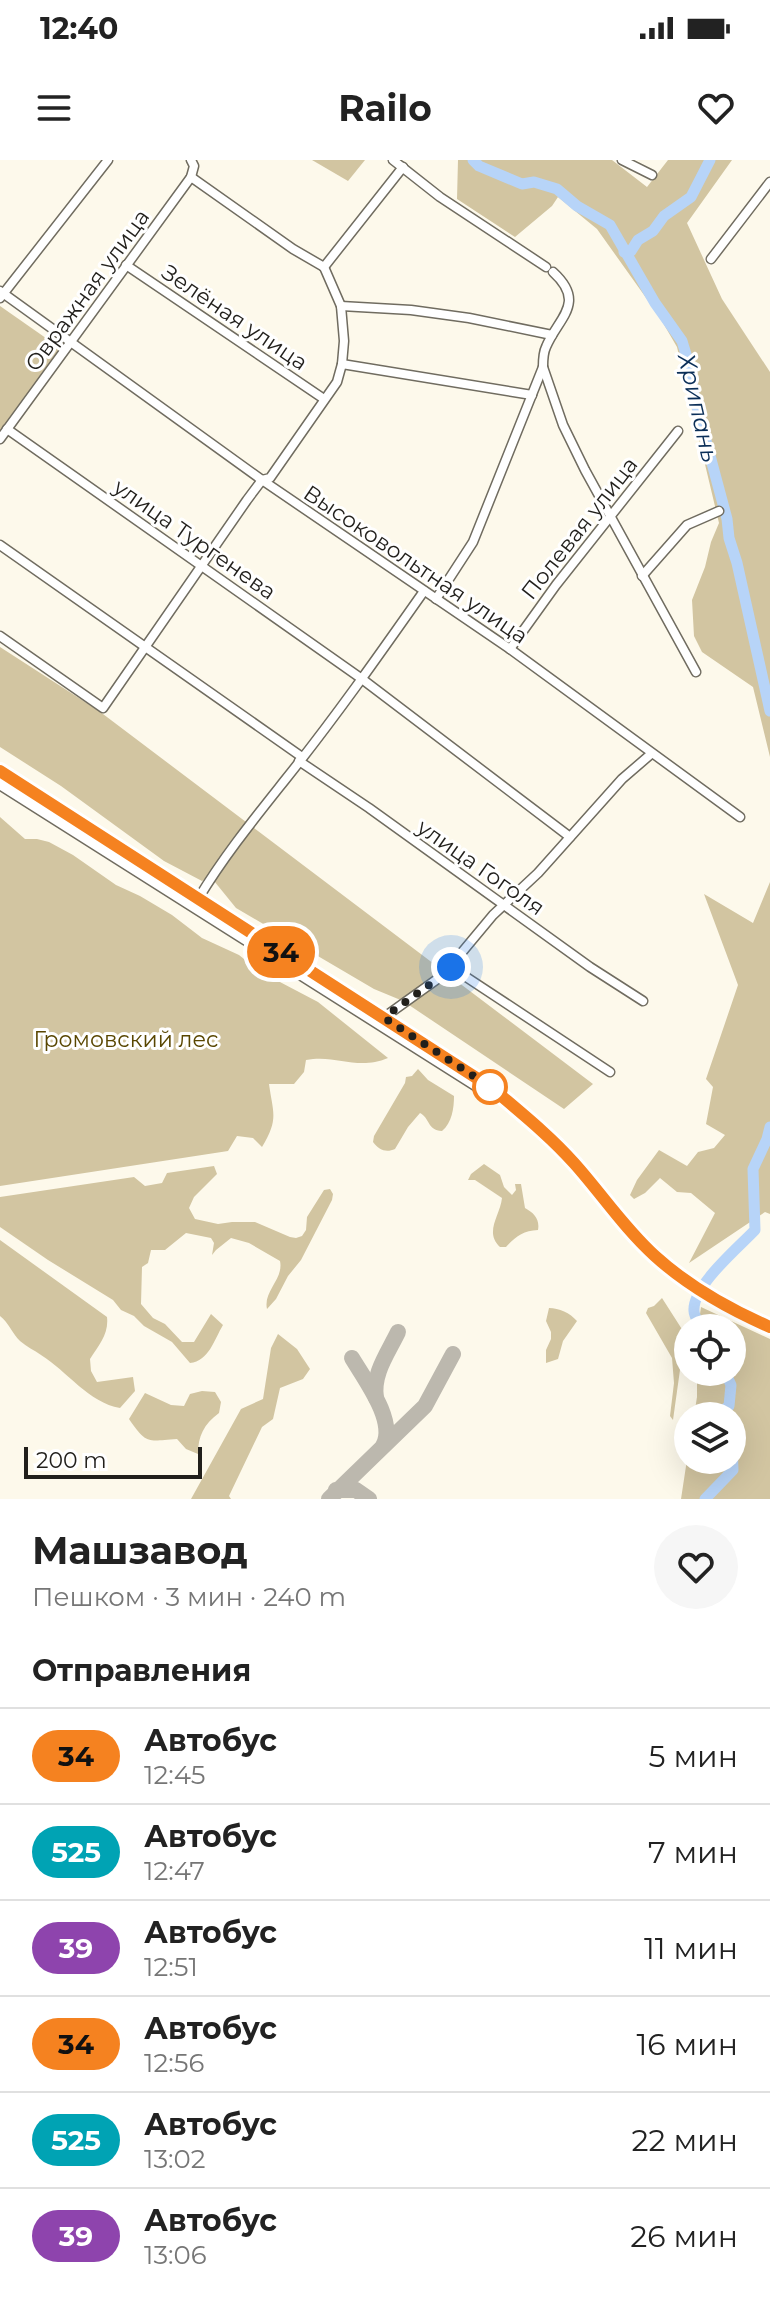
<!DOCTYPE html>
<html lang="ru">
<meta charset="utf-8">
<style>
body{margin:0;font-family:Montserrat,sans-serif;background:#f6f6f6;color:#222;height:100vh;display:flex;flex-direction:column;font-size:30px;white-space:nowrap}
*{box-sizing:border-box;margin:0}
p{font-size:26px;color:#767676}
.icon{flex:none;width:44px;height:44px;fill:none;stroke:currentColor;stroke-width:2;stroke-linecap:round;stroke-linejoin:round}
.map{position:relative;height:1339px;overflow:hidden}
.side{display:flex;flex-direction:column;background:#fff;flex:1}
.side>*{flex:none}
.badge{padding:0 16px;border-radius:26px;font-size:28px;line-height:52px}
.buttons{position:absolute;left:674px;top:1154px;display:grid;gap:16px}
.buttons a{display:grid;place-items:center;width:72px;height:72px;border-radius:50%;background:#fff;box-shadow:0 8px 32px #0002;font-size:40px}
.scale{position:absolute;left:24px;bottom:20px;width:178px;box-sizing:border-box;padding-left:8px;border:4px solid #211f1b;border-top:0;font-size:22px;line-height:28px;white-space:nowrap;color:#211f1b;-webkit-text-stroke:6px #fff;paint-order:stroke}
.you{position:absolute;width:40px;height:40px;margin:-20px;border:6px solid #fff;border-radius:50%;background:#1a73e8;box-shadow:0 0 0 12px #1a73e833}
.map>.badge{position:absolute;translate:-50% -50%;box-shadow:0 0 0 4px #fff}
h2{padding:0 32px;font-size:30px;line-height:72px}
.round{display:grid;place-items:center;flex:none;width:84px;height:84px;border-radius:42px;background:#f6f6f6}
.headline{display:flex;align-items:center;justify-content:space-between;height:136px;padding:0 32px}
h1{font-size:38px;font-weight:700;line-height:60px}
ul{padding:0;list-style:none}
li{display:flex;align-items:center;gap:24px;height:96px;padding:0 32px;border-top:2px solid #e0e0e0}
li div{flex:1}
li b{display:block;font-size:30px}
li em{font-style:normal}
li .badge{min-width:88px;font-weight:700;text-align:center}
.status{display:flex;justify-content:space-between;align-items:center;height:56px;padding:0 40px;background:#fff;direction:ltr}
.status svg{height:22px;fill:currentColor}
header{display:flex;justify-content:space-between;align-items:center;height:104px;padding:0 32px;background:#fff;font-size:36px;font-weight:700}
.map>svg:first-child{display:block}
.green{fill:#d2c5a1}
.lines{fill:none;stroke-linecap:round;stroke-linejoin:round}
.river{stroke:#b7d4f8;stroke-width:11}
.taxiway{stroke:#bcb8ae;stroke-width:16}
.minor-casing{stroke:#706c60;stroke-width:11}
.major-casing{stroke:#706c60;stroke-width:13}
.minor{stroke:#fff;stroke-width:8}
.major{stroke:#fff;stroke-width:10}
.line-casing{stroke:#fff;stroke-width:18}
.line{stroke:#f58220;stroke-width:12}
.walk{stroke:#211f1b;stroke-width:8;stroke-dasharray:0 14.4}
.stop-dot{fill:#fff;stroke:#f58220;stroke-width:4}
.labels{text-anchor:middle;stroke-width:6;stroke-linejoin:round;paint-order:stroke}
.street-label{font-size:22px;fill:#211f1b;stroke:#fff}
.park-label{font-size:22px;fill:#594600;stroke:#fff}
.water-label{font-size:24px;font-style:italic;fill:#0b2f58;stroke:#fff}
</style>
<div class="status"><b>12:40</b><svg viewBox="0 0 49 12"><path d="M0 12V9h3v3zM5 12V6h3v6zM10 12V3h3v9zM15 12V0h3v12zM26 1h20v11H26zM47 4h2v5h-2z"/></svg></div>
<header><svg class="icon" aria-label="menu" viewBox="0 0 24 24"><path d="M4 6h16M4 12h16M4 18h16"/></svg>Railo<svg class="icon" aria-label="heart" viewBox="0 0 24 24"><path d="M12 20l-8-8c-3-5 5-10 8-4 3-6 11-1 8 4z"/></svg></header>
<div class="map">
<svg width="770" height="1339" viewBox="0 0 770 1339">
<rect width="100%" height="100%" fill="#fdf9eb"/>
<!-- green -->
<g class="green">
<path d="M312,0H365L348,21Z"/>
<path d="M458,0H612L647,27L668,0H732L687,63L722,139L770,212V597L753,527L702,492L694,476L692,440L705,407L711,382L719,363L677,187L659,156L597,69L558,37L552,46L515,77L457,39Z"/>
<path d="M0,146L63,190L0,274Z"/>
<path d="M0,487L99,551L593,924L564,949L403,841L374,829L236,748L210,716L202,721L164,701L61,626L0,587Z"/>
<path d="M0,657L25,679H37L49,682L73,695L116,725L140,736L172,755L202,778L239,795L259,811L318,842L388,898C357,911 336,894 306,900L304,912L294,924H269C273,953 279,959 262,987L253,978L237,976L228,991L0,1026Z"/>
<path d="M770,722V1054L765,1052L689,1103L715,1053L691,1033L677,1032L660,1018L645,1033L634,1039L630,1035L637,1020L659,990L687,1006L698,992L714,988L725,975L706,964L713,927L706,919L738,825L704,734L753,763Z"/>
<path d="M418,909L428,920L454,936C454,948 452,963 442,971C427,970 430,958 420,953L408,967L395,989C386,993 379,990 373,982L374,976L405,923L406,917L412,916Z"/>
<path d="M484,1004L500,1015L504,1027L512,1035L516,1030L515,1024H521L525,1048C534,1053 540,1059 538,1070C523,1071 516,1076 506,1087H500C484,1072 500,1056 502,1038L475,1020H468L471,1014Z"/>
<path d="M214,1006L217,1014L194,1037L189,1048L195,1059L218,1064L232,1062H255L290,1077L296,1078L302,1076L306,1070L307,1057L324,1030L330,1029L333,1034L332,1040L301,1100L288,1116L276,1139L267,1149C263,1131 284,1119 280,1101L249,1083L231,1078L216,1090L212,1095L214,1083L211,1078L186,1073L165,1090H151L148,1103L142,1107L141,1144L153,1158L165,1164L182,1182H194L211,1154L223,1165C214,1180 209,1201 190,1203L172,1182L144,1166L134,1156L121,1150L113,1140L48,1100L0,1067V1037L134,1017L145,1026L162,1023L167,1013Z"/>
<path d="M0,1080L107,1157C109,1174 99,1185 90,1199L91,1211L97,1222L133,1217L135,1231L120,1248C89,1243 67,1211 41,1195C34,1190 27,1187 20,1181C12,1173 9,1163 0,1156Z"/>
<path d="M662,1138L685,1174L673,1260L670,1256L674,1223L672,1198L646,1153L648,1148L654,1146Z"/>
<path d="M701,1147L770,1179V1339H681L688,1293V1300H732V1256H694L697,1237V1212H732V1168H698Z"/>
<path d="M549,1148C559,1148 570,1153 577,1161L563,1181L558,1199L546,1203V1190L551,1179V1172L546,1161Z"/>
<path d="M278,1174L297,1189L310,1209L303,1219L280,1228L273,1259L262,1267L229,1336L231,1339H191L241,1249L263,1239L271,1188Z"/>
<path d="M202,1231L215,1232L221,1242L219,1253C204,1264 198,1276 198,1294L186,1289L177,1279C147,1281 147,1285 129,1259L145,1233L171,1245L184,1246L190,1234Z"/>
</g>
<g class="lines">
<!-- river -->
<g class="river">
<path d="M473,0L479,6L522,24L534,22L557,29L577,46L610,65L655,143L682,181L689,204L694,236L727,359L729,378L737,403L770,551"/>
<path d="M624,92L631,91L638,80L653,71L664,56L691,37L710,0"/>
<path d="M702,1168C699,1163 694,1157 694,1151C692,1126 738,1088 755,1070L753,1009L767,979L770,967"/>
<path d="M715,1256L729,1246L731,1225L725,1212"/>
<path d="M705,1339L733,1310L732,1283"/>
</g>
<!-- taxiway -->
<g class="taxiway">
<path d="M352,1198C365,1220 397,1262 383,1286"/>
<path d="M376,1238C372,1214 388,1193 398,1172"/>
<path d="M336,1330H356L369,1339"/>
<path d="M329,1339L425,1246L453,1194"/>
</g>
<defs>
<g id="minor">
<path d="M393,0L440,37L546,107"/>
<path d="M622,0L652,15"/>
<path d="M191,17L293,89L324,107"/>
<path d="M711,99L770,22"/>
<path d="M126,105L324,239"/>
<path d="M324,107L403,7"/>
<path d="M0,131L262,320L510,489L740,657"/>
<path d="M0,138L108,0"/>
<path d="M341,146L411,150L469,158L552,175"/>
<path d="M342,204L532,235"/>
<path d="M543,207L563,265L585,310L696,512"/>
<path d="M7,269L362,519L570,677"/>
<path d="M0,279L191,17L194,6L191,0"/>
<path d="M0,385L302,597"/>
<path d="M642,416L687,365L719,351"/>
<path d="M436,439L473,382L543,207C543,200 543,193 546,187C558,158 587,143 553,112"/>
<path d="M0,476L103,548L247,340L262,320L270,318L337,222L342,204L344,181L341,146L324,107"/>
<path d="M510,489L556,425L678,271"/>
<path d="M299,601L369,648L590,807L643,841"/>
<path d="M198,739C224,696 254,659 285,620C334,559 379,495 424,431"/>
<path d="M451,807L610,912"/>
<path d="M386,859L390,853L443,815L493,755L538,713L622,619L651,594"/>
</g>
<g id="major">
<path d="M0,611L492,928C520,952 550,975 574,1003C601,1034 624,1068 655,1096C688,1126 730,1149 770,1167"/>
<path d="M0,624L485,931"/>
</g>
</defs>
<!-- minor casing -->
<use href="#minor" class="minor-casing"/>
<!-- major casing -->
<use href="#major" class="major-casing"/>
<!-- minor -->
<use href="#minor" class="minor"/>
<!-- major -->
<use href="#major" class="major"/>
</g>
<g class="lines">
<defs>
<path id="line" d="M0,611L492,928C520,952 549,975 574,1003C601,1033 624,1068 655,1096C688,1126 729,1149 770,1167"/>
</defs>
<!-- line casing -->
<use href="#line" class="line-casing"/>
<!-- line -->
<use href="#line" class="line"/>
<!-- walk -->
<path class="walk" d="M451,807L443,815L390,853L386,859L492,928L490,927"/>
</g>
<!-- markers -->
<circle class="stop-dot" cx="490" cy="927" r="16"/>
<g class="labels">
<!-- street labels -->
<g class="street-label">
<text transform="translate(87 130) rotate(-54)" y="8">Овражная улица</text>
<text transform="translate(235 157) rotate(34)" y="8">Зелёная улица</text>
<text transform="translate(579 368) rotate(-52)" y="8">Полевая улица</text>
<text transform="translate(195 379) rotate(35)" y="8">улица Тургенева</text>
<text transform="translate(416 404) rotate(34)" y="8">Высоковольтная улица</text>
<text transform="translate(481 707) rotate(35)" y="8">улица Гоголя</text>
</g>
<!-- park labels -->
<g class="park-label">
<text x="126" y="887">Громовский лес</text>
</g>
<!-- water labels -->
<g class="water-label">
<text transform="translate(698 248) rotate(77)" y="8">Хрипань</text>
</g>
</g>
</svg>
<div class="buttons">
<a><svg class="icon" aria-label="locate" viewBox="0 0 24 24"><circle cx="12" cy="12" r="6"/><path d="M12 2v4M12 18v4M2 12h4M18 12h4"/></svg></a>
<a><svg class="icon" aria-label="layers" viewBox="0 0 24 24"><path d="M12 4l9 5-9 5-9-5zM3 14l9 5 9-5"/></svg></a>
</div>
<div class="scale">200 m</div>
<div class="you" style="left:451px;top:807px"></div>
<b class="badge" style="left:281px;top:792px;background:#f58220;color:#111">34</b>
</div>
<section class="side">
<div class="headline"><div><h1>Машзавод</h1><p>Пешком · 3 мин · 240 m</p></div><a class="round"><svg class="icon" aria-label="heart" viewBox="0 0 24 24"><path d="M12 20l-8-8c-3-5 5-10 8-4 3-6 11-1 8 4z"/></svg></a></div>
<h2>Отправления</h2>
<ul>
<li><span class="badge" style="background:#f58220;color:#111">34</span><div><b>Автобус</b><p>12:45</p></div><em>5 мин</em></li>
<li><span class="badge" style="background:#00a3b4;color:#fff">525</span><div><b>Автобус</b><p>12:47</p></div><em>7 мин</em></li>
<li><span class="badge" style="background:#8e44ad;color:#fff">39</span><div><b>Автобус</b><p>12:51</p></div><em>11 мин</em></li>
<li><span class="badge" style="background:#f58220;color:#111">34</span><div><b>Автобус</b><p>12:56</p></div><em>16 мин</em></li>
<li><span class="badge" style="background:#00a3b4;color:#fff">525</span><div><b>Автобус</b><p>13:02</p></div><em>22 мин</em></li>
<li><span class="badge" style="background:#8e44ad;color:#fff">39</span><div><b>Автобус</b><p>13:06</p></div><em>26 мин</em></li>
</ul>
</section>
